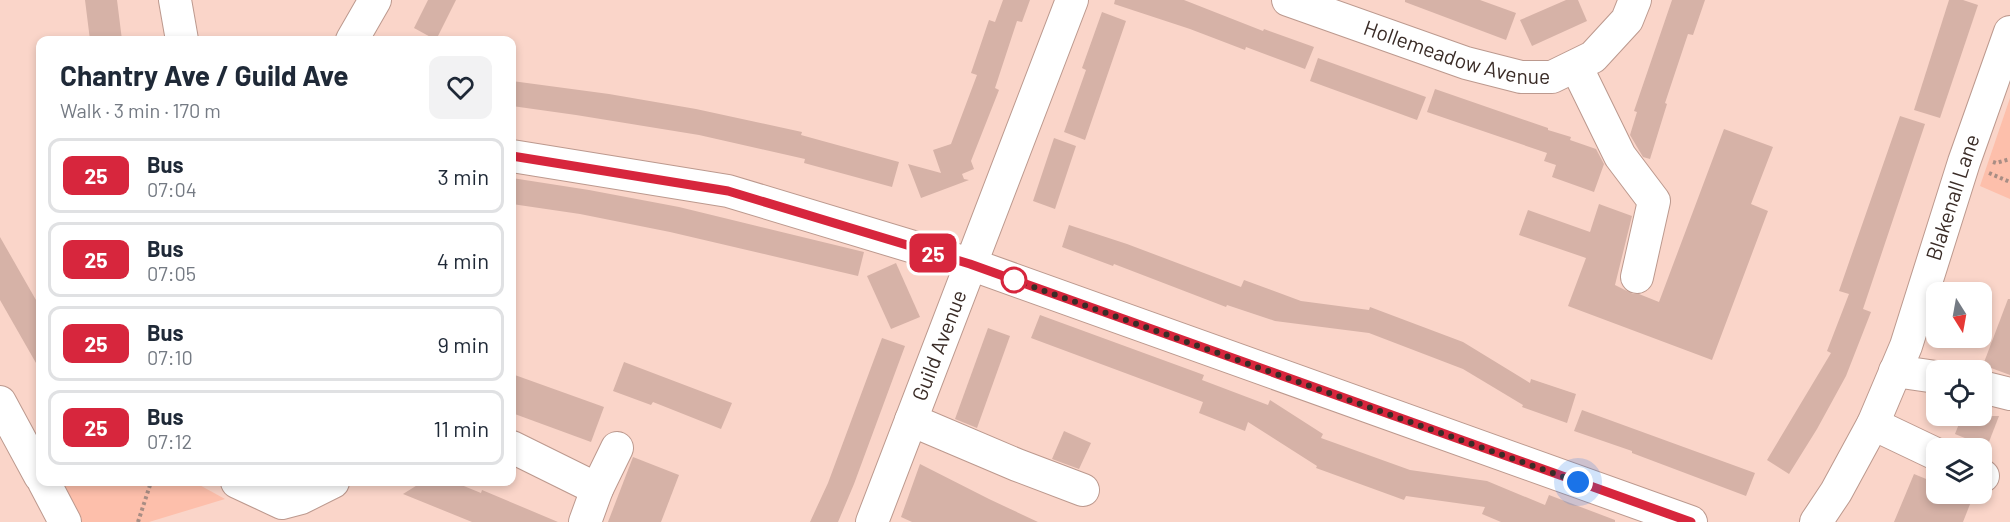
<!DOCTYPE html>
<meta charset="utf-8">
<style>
body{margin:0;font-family:Barlow,sans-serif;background:#f2f2f3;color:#1f2937;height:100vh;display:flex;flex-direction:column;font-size:22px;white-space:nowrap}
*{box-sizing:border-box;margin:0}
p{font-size:20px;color:#747a83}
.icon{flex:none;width:33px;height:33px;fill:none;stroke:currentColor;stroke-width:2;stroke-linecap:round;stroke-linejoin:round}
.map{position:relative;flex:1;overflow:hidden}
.panel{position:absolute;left:36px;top:36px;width:480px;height:450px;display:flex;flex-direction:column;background:#fff;border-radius:12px;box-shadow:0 3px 9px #0003}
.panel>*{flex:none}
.badge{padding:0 12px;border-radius:9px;font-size:21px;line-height:39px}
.needle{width:39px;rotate:169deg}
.controls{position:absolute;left:1926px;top:282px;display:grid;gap:12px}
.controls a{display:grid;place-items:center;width:66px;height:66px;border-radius:12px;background:#fff;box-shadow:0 3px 9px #0003;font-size:30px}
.you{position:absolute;width:30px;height:30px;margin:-15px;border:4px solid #fff;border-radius:50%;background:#1a73e8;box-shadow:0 0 0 9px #1a73e833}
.map>.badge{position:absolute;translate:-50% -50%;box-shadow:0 0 0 3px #fff}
.round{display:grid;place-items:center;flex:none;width:63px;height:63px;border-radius:12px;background:#f2f2f3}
.head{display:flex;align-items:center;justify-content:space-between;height:102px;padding:0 24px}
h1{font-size:28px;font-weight:700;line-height:45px}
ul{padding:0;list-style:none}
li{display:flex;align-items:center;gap:18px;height:75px;margin:0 12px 9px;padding:0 12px;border:3px solid #e0e1e3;border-radius:12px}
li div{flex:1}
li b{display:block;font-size:22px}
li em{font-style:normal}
li .badge{min-width:66px;font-weight:700;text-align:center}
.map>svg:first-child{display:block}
.green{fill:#fdbfab}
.building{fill:#d6b2a7}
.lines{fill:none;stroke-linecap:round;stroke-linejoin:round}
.minor-casing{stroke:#bc998e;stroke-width:34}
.path{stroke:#a88d84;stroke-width:4;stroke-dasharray:3 3;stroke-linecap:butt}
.minor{stroke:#fff;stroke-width:32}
.line-casing{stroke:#fff;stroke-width:14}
.line{stroke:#d7263d;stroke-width:9}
.walk{stroke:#3a2c27;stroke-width:6;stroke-dasharray:0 10.8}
.stop-dot{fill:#fff;stroke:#d7263d;stroke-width:3}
.labels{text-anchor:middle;stroke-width:6;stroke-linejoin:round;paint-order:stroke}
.street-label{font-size:21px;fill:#3a2c27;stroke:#fad5c9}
</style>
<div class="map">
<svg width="2010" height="522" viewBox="0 0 2010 522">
<rect width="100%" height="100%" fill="#fad5c9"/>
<!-- green -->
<g class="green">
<path d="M2010,98V199L1980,186Z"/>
<path d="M63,482H194L225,499L149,522H82Z"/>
</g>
<!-- building -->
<g class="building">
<path d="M85,0H117L122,40H90Z"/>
<path d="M428,0H456L436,40L414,28Z"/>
<path d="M1003,0H1030L1022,22L1017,21L995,88L999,90L971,161L974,169L962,174L964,179L969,180L921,198L908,164L941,173L933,150L951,144L977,75L971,73L989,20L995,22Z"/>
<path d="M1115,0H1184L1263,31L1264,29L1314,47L1305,69L1246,47L1245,50L1190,29L1114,4Z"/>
<path d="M1405,0H1480L1516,13L1506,40L1405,2Z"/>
<path d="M1566,0H1578L1587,21L1532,46L1520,20Z"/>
<path d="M1672,0H1705L1693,35L1688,34L1665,103L1667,104L1650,159L1643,157L1630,135L1637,112L1634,111Z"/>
<path d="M1949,0H1963L1978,5L1940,118L1914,110Z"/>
<path d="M1102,12L1126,21L1085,140L1064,132L1086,70L1082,68Z"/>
<path d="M1318,58L1426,97L1417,120L1310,81Z"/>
<path d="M512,81L609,94L696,109L802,132L801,135L899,162L892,187L804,163L805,159L699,135L576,115L512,106Z"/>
<path d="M1435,89L1548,128V130L1571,137L1570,140L1596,149L1604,164L1594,192L1552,177L1556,165L1544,161L1547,153L1427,112Z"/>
<path d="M1900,116L1925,124L1863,309L1871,312L1846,376L1817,429L1789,474L1767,460L1831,353L1827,351L1849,294L1839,291Z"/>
<path d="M1724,129L1773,147L1751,204L1768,211L1712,360L1568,306L1586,258L1519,235L1528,210L1590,232L1599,204L1632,216L1615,285L1633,294H1639L1659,302Z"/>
<path d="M1054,138L1076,146L1055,209L1033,201Z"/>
<path d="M512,178L589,190L679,207L864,252L858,276L670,232L580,214L512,204Z"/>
<path d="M1069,225L1127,244L1241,287L1244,280L1301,301L1369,310L1370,307L1463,342L1530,383L1531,379L1576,394L1567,423L1522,407L1523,405L1463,369L1369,333L1275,321L1227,305L1226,307L1114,264L1113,266L1062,247Z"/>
<path d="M0,237L40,307V370L0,300Z"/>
<path d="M896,263L920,317L891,329L867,276Z"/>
<path d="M2008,299H2010V375L1983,365Z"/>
<path d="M1040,315L1204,375L1202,380L1268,405L1270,400L1323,434L1321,438L1410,470L1487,481L1545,505L1549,495L1615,520V522H1501L1482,514L1485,507L1406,496L1404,500L1316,468L1317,466L1248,422L1245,431L1199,413L1203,402L1031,338Z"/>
<path d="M988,328L1010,336L977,428L955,419Z"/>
<path d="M882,338L905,346L854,484L838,522H810L828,483Z"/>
<path d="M624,362L732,403L721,429L653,402L651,405L613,391Z"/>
<path d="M512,374L604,407L591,442L512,413Z"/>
<path d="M1582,410L1755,473L1746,496L1632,453V451L1574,431Z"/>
<path d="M1962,416H1999L1987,447L1955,434Z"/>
<path d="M1064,431L1091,443L1079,469L1052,459Z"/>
<path d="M633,457L679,475L661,522H608Z"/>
<path d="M920,464L989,499L1038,522H912L901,517Z"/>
<path d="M1914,474L1936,483V494H1974L1963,522H1894Z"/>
<path d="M420,482H454L481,493L482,490L558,522H472L403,494L419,484Z"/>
</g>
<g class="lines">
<defs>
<g id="minor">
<path d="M175,0L182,40"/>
<path id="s1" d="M1288,0L1466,63L1521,77H1552L1593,57L1627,20L1635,0"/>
<path d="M352,40L375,0"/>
<path d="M1576,66L1620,156L1654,201L1637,277"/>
<path d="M512,156L728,191L970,264L1691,522"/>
<path d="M1895,371L1936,377"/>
<path d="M1982,387L2010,394"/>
<path d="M0,402L40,476"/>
<path d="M911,420L1017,465L1083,490"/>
<path d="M1873,424L1936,454"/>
<path d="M512,447L597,489"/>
<path d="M1982,476H1983"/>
<path d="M44,482L65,522"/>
<path d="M237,482L282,503L301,498L333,482"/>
<path d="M585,522L597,489L617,448"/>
<path id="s2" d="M872,522L1072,0"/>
<path id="s3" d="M1816,522L1836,492L1873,424L1906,346L1964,162L2010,32"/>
</g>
</defs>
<!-- minor casing -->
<use href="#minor" class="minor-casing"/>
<!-- path -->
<g class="path">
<path d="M1993,162L1996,163L2010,159"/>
<path d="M1989,173L2010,182"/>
<path d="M138,522L151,482"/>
</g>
<!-- minor -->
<use href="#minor" class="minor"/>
</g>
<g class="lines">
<defs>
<path id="line" d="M512,156L728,191L970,264L1691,522"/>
</defs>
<!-- line casing -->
<use href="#line" class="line-casing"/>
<!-- line -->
<use href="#line" class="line"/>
<!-- walk -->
<path class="walk" d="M1014,280L1578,482"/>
</g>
<!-- markers -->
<circle class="stop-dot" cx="1014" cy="280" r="12"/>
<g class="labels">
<!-- street labels -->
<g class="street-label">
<text dy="7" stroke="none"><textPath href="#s1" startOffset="178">Hollemeadow Avenue</textPath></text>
<text dy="7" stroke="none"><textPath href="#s3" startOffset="354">Blakenall Lane</textPath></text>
<text dy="7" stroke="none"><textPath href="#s2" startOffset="189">Guild Avenue</textPath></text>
</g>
</g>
</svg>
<div class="controls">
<a><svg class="needle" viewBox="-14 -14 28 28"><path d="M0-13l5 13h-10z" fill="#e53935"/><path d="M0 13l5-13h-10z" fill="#747a83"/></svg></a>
<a><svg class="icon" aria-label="locate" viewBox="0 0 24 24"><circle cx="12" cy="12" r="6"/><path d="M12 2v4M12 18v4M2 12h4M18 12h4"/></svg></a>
<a><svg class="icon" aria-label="layers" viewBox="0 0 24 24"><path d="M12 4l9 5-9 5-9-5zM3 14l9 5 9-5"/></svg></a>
</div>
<div class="you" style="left:1578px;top:482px"></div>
<b class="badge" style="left:933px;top:253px;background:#d7263d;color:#fff">25</b>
<section class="panel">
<div class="head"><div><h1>Chantry Ave / Guild Ave</h1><p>Walk · 3 min · 170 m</p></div><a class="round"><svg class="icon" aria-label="heart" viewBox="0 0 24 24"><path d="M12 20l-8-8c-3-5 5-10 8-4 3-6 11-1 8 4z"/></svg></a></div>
<ul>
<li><span class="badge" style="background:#d7263d;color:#fff">25</span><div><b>Bus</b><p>07:04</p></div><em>3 min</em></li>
<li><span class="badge" style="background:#d7263d;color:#fff">25</span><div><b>Bus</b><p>07:05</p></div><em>4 min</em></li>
<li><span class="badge" style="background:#d7263d;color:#fff">25</span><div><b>Bus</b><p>07:10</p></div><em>9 min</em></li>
<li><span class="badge" style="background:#d7263d;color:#fff">25</span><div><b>Bus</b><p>07:12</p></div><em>11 min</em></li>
</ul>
</section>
</div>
